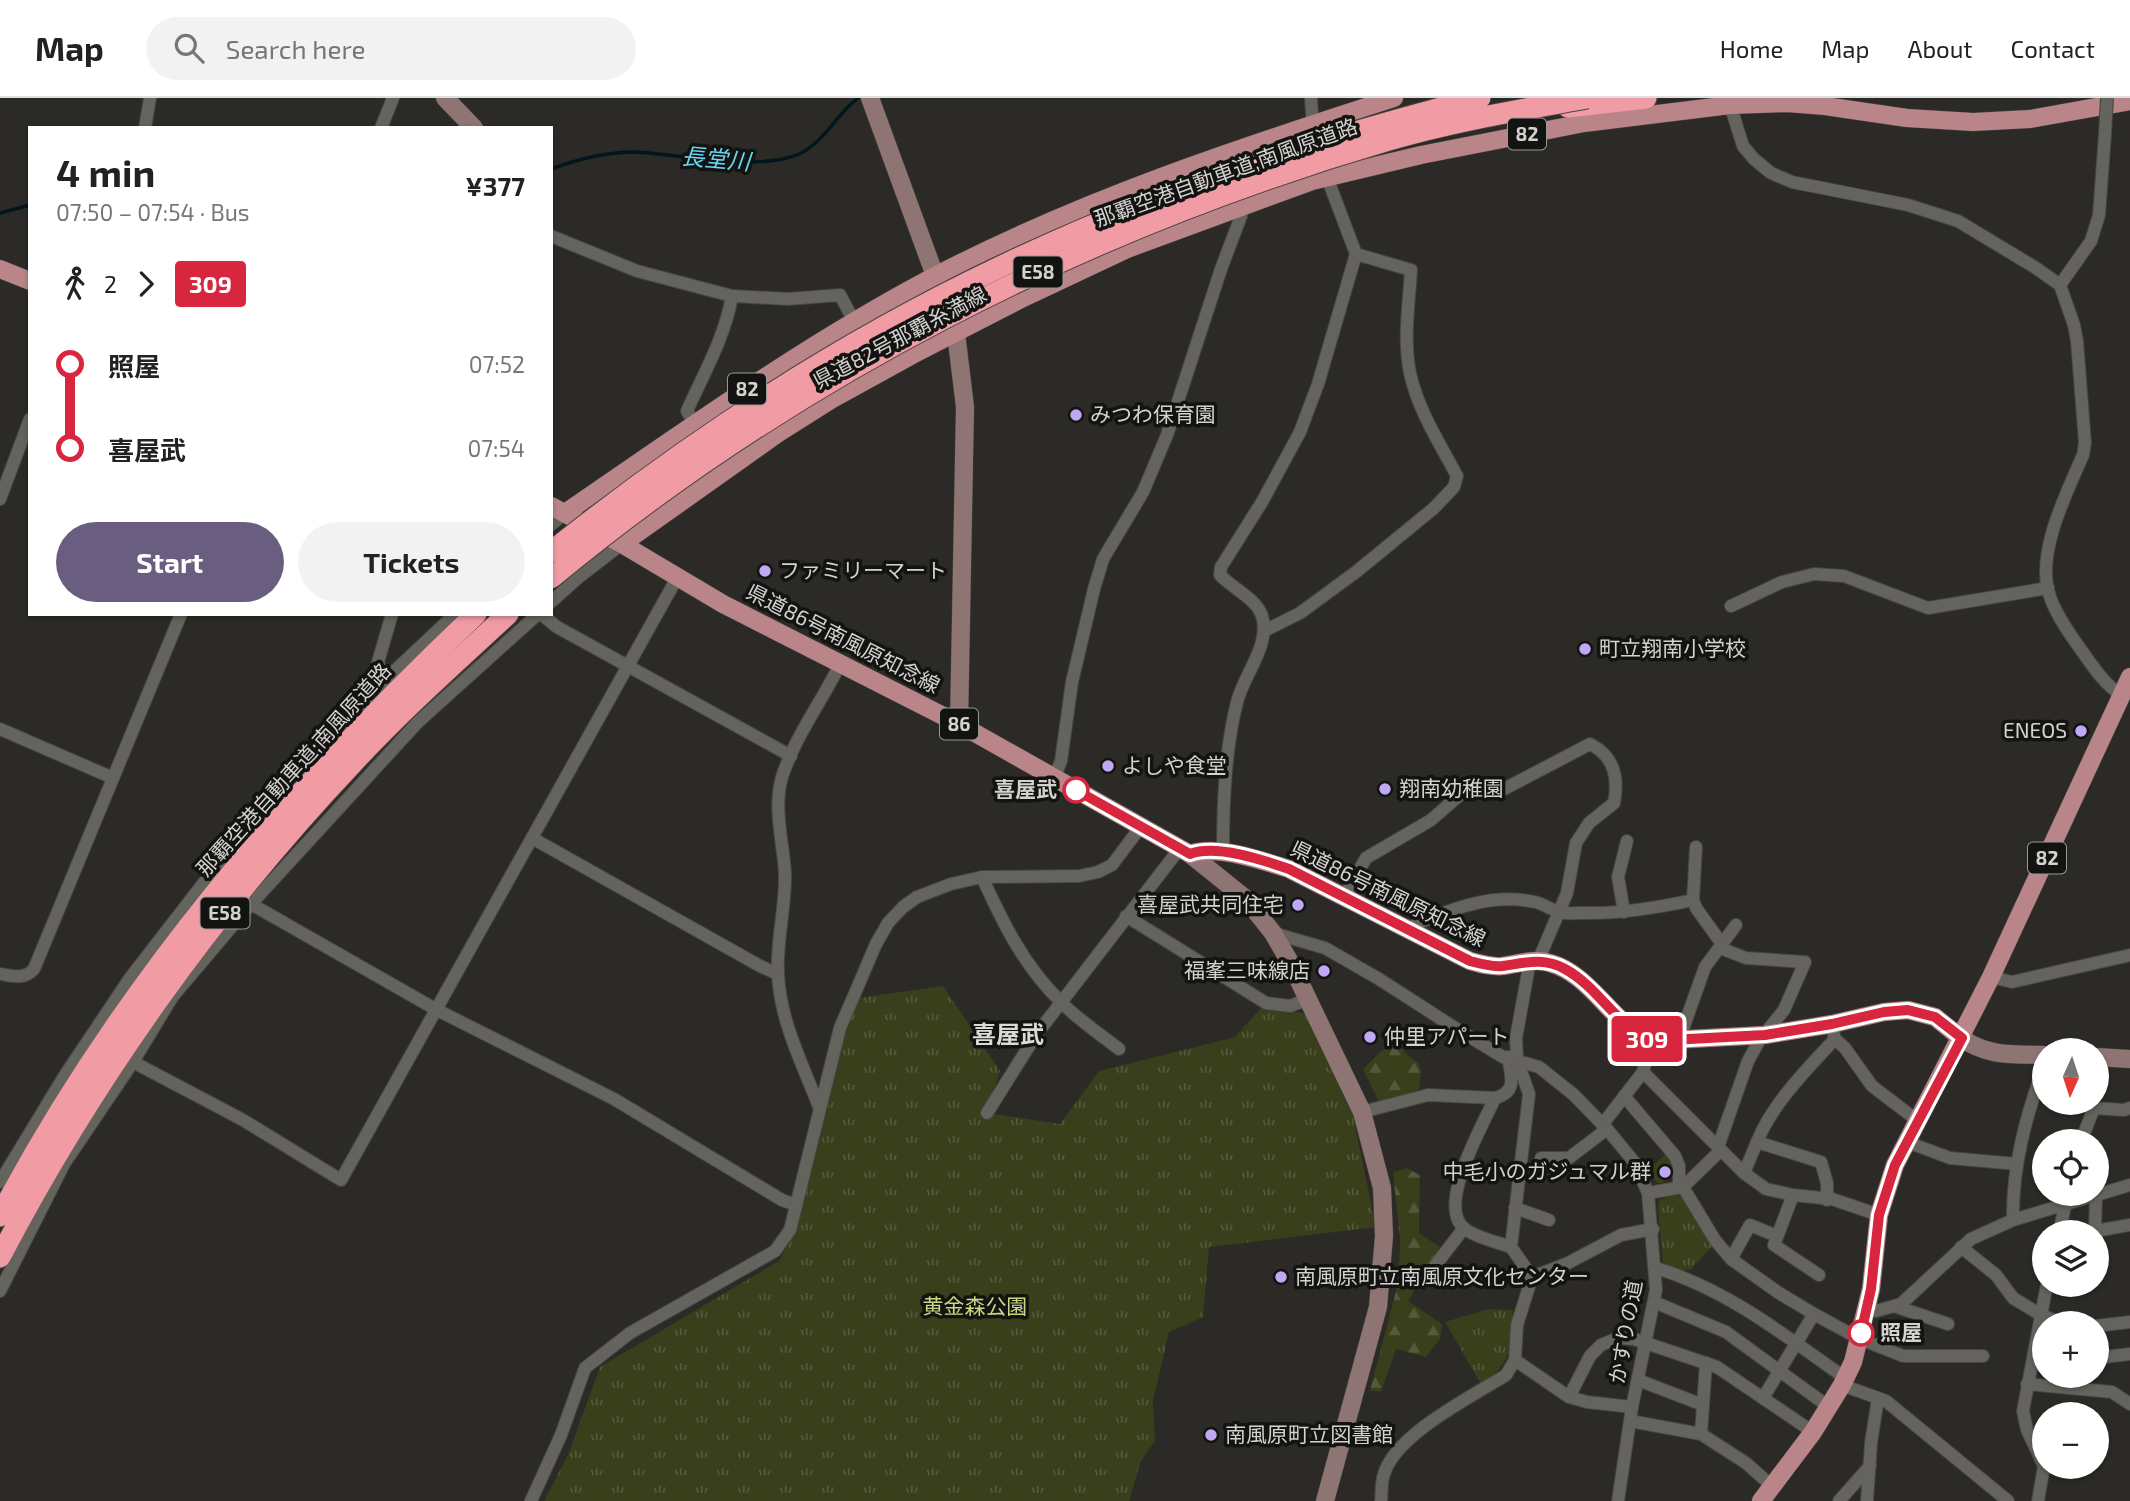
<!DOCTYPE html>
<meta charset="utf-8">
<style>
body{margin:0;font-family:"Exo 2","Noto Sans JP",sans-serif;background:#f2f2f2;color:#222;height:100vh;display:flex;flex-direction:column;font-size:26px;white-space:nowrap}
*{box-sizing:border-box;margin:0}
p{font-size:23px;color:#767676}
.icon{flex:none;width:38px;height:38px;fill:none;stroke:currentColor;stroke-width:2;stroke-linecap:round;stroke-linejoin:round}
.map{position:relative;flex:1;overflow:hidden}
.details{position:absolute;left:28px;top:28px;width:525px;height:490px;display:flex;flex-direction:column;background:#fff;border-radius:0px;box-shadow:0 2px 5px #0004}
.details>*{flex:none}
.badge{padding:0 14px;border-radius:5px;font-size:24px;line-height:46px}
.needle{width:46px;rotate:183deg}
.fabs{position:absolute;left:2032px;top:940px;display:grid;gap:14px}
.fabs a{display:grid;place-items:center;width:77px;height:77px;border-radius:50%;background:#fff;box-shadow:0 2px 5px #0004;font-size:35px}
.map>.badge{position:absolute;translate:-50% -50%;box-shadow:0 0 0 4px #fff}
.legs{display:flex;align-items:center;gap:10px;height:77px;padding:0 28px;font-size:23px}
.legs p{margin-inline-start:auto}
.overview{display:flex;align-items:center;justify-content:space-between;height:119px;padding:0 28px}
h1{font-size:38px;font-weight:700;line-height:52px}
.action{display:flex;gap:14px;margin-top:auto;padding:14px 28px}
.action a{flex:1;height:80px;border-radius:42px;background:#695e80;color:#fff;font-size:28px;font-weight:700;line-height:80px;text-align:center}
.action a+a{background:#f2f2f2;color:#222}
ul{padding:0 28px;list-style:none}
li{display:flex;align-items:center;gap:24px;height:84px;font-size:26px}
li i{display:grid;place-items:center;width:10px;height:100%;margin:0 9px;background:currentColor}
li i::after{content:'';width:18px;height:18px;margin:-9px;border:5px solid;border-radius:50%;background:#fff}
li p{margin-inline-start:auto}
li:first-child i{background:linear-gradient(#0000 50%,currentColor 0)}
li:last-child i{background:linear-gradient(currentColor 50%,#0000 0)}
header{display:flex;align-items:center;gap:42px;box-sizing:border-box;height:98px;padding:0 35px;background:#fff;border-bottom:2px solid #e0e0e0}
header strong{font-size:33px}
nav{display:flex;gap:38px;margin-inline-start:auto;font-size:24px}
.search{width:490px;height:63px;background:#f2f2f2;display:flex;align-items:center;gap:18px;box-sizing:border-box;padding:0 24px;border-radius:38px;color:#767676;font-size:26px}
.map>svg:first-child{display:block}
.grass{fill:#393e1b}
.forest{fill:url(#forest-firs)}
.park{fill:url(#park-tufts)}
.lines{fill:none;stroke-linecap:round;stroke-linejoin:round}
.stream{stroke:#01171d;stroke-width:3.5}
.street-casing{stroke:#464541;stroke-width:14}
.secondary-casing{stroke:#464541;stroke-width:19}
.primary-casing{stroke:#464541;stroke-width:19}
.highway-casing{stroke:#464541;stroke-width:23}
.street{stroke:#64635e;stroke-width:12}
.secondary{stroke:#8e7473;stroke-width:18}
.primary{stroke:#b98589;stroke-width:18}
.highway{stroke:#f19ba5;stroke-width:21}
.street-bridge-casing{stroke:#464541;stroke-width:14;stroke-linecap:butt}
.highway-bridge-casing{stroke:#464541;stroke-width:23;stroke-linecap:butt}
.street-bridge{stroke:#64635e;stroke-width:12}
.highway-bridge{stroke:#f19ba5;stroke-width:21}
.line-1-casing{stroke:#fff;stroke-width:16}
.line-1{stroke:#d7263d;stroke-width:10}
.poi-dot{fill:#c0a8f4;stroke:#131311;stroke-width:2.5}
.stop-1-dot{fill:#fff;stroke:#d7263d;stroke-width:3.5}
.labels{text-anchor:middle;stroke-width:7;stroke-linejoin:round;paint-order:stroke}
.shield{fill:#131311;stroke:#999997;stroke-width:2}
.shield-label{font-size:19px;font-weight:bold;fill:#d3d2d0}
.street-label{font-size:21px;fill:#d3d2d0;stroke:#131311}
.poi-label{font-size:21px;fill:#d3d2d0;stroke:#131311;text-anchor:start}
.stop-label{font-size:21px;font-weight:bold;fill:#d3d2d0;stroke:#131311;text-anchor:end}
.park-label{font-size:21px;fill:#c9d781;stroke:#131311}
.water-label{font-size:23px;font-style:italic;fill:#67d9f6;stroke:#131311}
.quarter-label{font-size:24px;font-weight:bold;fill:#dbdad5;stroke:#131311}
</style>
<header>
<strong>Map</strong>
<div class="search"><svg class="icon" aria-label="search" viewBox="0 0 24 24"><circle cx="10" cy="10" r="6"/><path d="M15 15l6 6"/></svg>Search here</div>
<nav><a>Home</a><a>Map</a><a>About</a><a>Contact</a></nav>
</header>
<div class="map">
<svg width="2130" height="1403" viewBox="0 0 2130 1403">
<defs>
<pattern id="forest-firs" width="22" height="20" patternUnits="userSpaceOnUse" patternTransform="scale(1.75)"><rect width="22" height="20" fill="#393e1b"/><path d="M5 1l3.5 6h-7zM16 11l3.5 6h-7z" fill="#55593b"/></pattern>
<pattern id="park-tufts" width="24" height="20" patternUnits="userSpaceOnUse" patternTransform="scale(1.75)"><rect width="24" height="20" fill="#393e1b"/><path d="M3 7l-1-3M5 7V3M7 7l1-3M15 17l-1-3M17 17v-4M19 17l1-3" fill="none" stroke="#55593b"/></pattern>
</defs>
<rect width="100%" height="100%" fill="#2b2a26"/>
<!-- grass -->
<path class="grass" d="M1668,1054L1674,1063V1077L1662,1085H1657L1648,1072Z"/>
<!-- forest -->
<g class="forest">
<path d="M1392,947L1400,948L1407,957L1418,964L1421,973L1419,991L1402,999L1378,1002L1363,971L1379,955Z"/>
<path d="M1406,1070L1420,1077L1419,1135L1440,1149L1408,1203L1442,1226L1440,1241L1426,1259L1396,1251L1381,1294L1370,1292L1399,1182L1400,1142L1393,1074Z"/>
</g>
<!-- park -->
<g class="park">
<path d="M943,888L1000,973L987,1015L1060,1026L1099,973L1235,939L1261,910L1305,915L1353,1018L1376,1129L1209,1149L1203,1219L1169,1234L1153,1303L1155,1343L1141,1363L1129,1403H544L568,1357L600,1269L779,1163L795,1135L835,969L857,900Z"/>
<path d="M1677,1096L1686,1102L1712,1149L1690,1172L1686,1171L1681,1176L1663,1165L1658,1110L1659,1102Z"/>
<path d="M1489,1211L1513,1212C1510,1249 1514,1264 1481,1286L1445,1224Z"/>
</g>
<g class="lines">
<!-- stream -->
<g class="stream">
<path d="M551,71C579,61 605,54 635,54C681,56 766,76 805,53C827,39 838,15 858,0"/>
<path d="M0,115L30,107"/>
</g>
<defs>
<g id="street">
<path d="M1311,0L1313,33"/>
<path d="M1728,0L1743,48L1754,61L1771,75L1792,84L1908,107L1958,123L2036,170L2060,187L2074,227L2077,243L2085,345L2083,357C2067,394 2038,451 2048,492C2053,512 2067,532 2079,549C2092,567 2103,585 2121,597"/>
<path d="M145,30L150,0"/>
<path d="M381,30L393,0"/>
<path d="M551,138L637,173L732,198L788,201L840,197L854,223"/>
<path d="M2060,187L2091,143L2099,117L2105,36"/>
<path d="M695,326L687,313C704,275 725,239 732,198"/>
<path d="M0,401L30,321"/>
<path d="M551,427L565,415"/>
<path d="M551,504L579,479L622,446"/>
<path d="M1731,508L1782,484L1814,476L1844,478L1928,510L2048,490"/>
<path d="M541,516L557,529L791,658"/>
<path d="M1264,533L1300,515L1356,474L1434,410L1454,389L1457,378C1439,344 1418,312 1410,275C1403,241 1409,206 1411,172L1356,156"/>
<path d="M389,578L381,574L378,564L392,516"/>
<path d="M0,631L113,680"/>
<path d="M1054,680L1061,663L1072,584L1094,491L1103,461L1143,394L1167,337L1221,171L1241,118L1242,107"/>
<path d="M532,740L760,868L778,876"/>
<path d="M1696,749L1693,802L1696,810L1722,846"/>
<path d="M1223,755C1223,705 1225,652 1237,604C1244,576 1271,547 1262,518C1257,501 1232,490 1220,477L1221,469L1262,404L1300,334L1318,286L1356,156L1325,74"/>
<path d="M982,779C1003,825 1024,868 1060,903C1077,921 1100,936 1119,951"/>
<path d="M1344,799L1366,760L1431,722L1462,695L1504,691L1590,646C1614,658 1619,679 1614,705L1589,725L1576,745L1567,795L1538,863"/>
<path d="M251,806L437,912L614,1001L782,1102L796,1107"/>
<path d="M1624,814L1618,779L1627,743"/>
<path d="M1126,818L1266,905L1290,908L1309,901"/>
<path d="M1413,833L1416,826C1454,810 1493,795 1535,804C1544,806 1551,812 1560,814C1566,816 1575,815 1582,815C1620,816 1656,810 1693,802"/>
<path d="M1273,835L1325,850L1379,881L1452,928L1503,959L1539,969L1574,997L1607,1031L1635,1065L1648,1095L1656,1192L1632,1309L1618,1403"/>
<path d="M1530,863L1516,940L1517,961L1529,996L1511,1149L1532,1179"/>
<path d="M0,876C13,878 24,882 34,871L181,516"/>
<path d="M1991,879L2012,884L2130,857"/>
<path d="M1833,933L1835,941L1845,950L1872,988L1918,1023"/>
<path d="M1679,942L1705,869L1736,827"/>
<path d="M133,964L243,1022L341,1082L677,480"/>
<path d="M1643,974L1744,1075L1766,1091L1793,1097L1832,1101L1879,1117"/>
<path d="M1624,998L1675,1058L1679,1068V1088"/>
<path d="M1495,1000C1483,1027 1435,1109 1465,1131C1477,1140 1497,1144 1511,1149"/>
<path d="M819,1009C803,967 780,923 778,876C776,843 786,809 785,775C783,743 773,710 782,679C795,638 823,602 841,564"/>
<path d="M1362,1014L1428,997L1495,1000C1518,994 1511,978 1508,959"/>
<path d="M987,1015L1036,937L1180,750"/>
<path d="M1602,1027L1643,974L1651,943"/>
<path d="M2081,1043L2094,1010L2124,1012L2130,1010"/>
<path d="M1907,1044L1950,1060L2017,1066"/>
<path d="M1718,1049L1748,963L1759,943L1784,912L1805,864L1746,860L1720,850"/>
<path d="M1541,1060H1569L1607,1031"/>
<path d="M1744,1075L1757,1044"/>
<path d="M0,1084L65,977L130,880L223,760L389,578L455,516"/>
<path d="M1683,1089L1721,1052"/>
<path d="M1648,1095L1683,1089L1715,1142L1731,1161L1779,1195L1814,1216L1860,1241L1903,1258H1983"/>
<path d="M1793,1097L1774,1147L1819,1177"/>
<path d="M2096,1097L2095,1133L2130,1127"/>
<path d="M1827,1102V1085L1821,1064L1757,1044C1772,1006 1807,971 1835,941"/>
<path d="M1515,1110L1549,1122"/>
<path d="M2013,1122C2012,1069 2026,1018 2044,968"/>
<path d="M2059,1134L2068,1096"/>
<path d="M1961,1149L1996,1177L2013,1200L2041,1217L2062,1225"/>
<path d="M1731,1161L1750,1127L1777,1138"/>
<path d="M1434,1169L1464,1130"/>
<path d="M1656,1170C1726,1191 1786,1238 1845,1280"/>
<path d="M0,1193L64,1066L133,964L173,898L251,806L418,624L538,516"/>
<path d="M1654,1204L1726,1234L1829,1309"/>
<path d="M1894,1208L1948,1226"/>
<path d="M1867,1212L1876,1213L1901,1206L1971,1141L2013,1122L2130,1087"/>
<path d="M2096,1228L2130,1224"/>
<path d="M2096,1260L2130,1256"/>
<path d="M1515,1262L1569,1299L1587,1304L1632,1309"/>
<path d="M1638,1282L1703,1307"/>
<path d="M2027,1286L2112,1294L2130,1306"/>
<path d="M1842,1287L1886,1303L2008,1403"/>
<path d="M1569,1299L1590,1258L1601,1247L1618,1240L1634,1241L1717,1269L1813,1334"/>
<path d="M1763,1300L1814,1216"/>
<path d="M1630,1323L1701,1336L1746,1365L1773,1389"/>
<path d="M1701,1336L1706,1265"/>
<path d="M2044,1368L2027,1332L2023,1313L2047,1186"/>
<path d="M531,1403L561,1337L585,1270L630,1235L775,1153L790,1132L840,930L876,846L888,825L903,809L917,799L951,786L982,779L1079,778L1098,774L1112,767L1142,727"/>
<path d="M1381,1403C1382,1394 1381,1384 1384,1376C1396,1336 1471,1299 1506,1277L1515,1262L1517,1227L1532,1179L1568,1165L1621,1137L1653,1131"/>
<path d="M1839,1403L1870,1368"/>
<path d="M1867,1403L1871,1345L1878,1300"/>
<path d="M2038,1403L2044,1368"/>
</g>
<g id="secondary">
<path d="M445,0L474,30"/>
<path d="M870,0L956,235L965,309L959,626"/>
<path d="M1190,756L1246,801L1273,835L1291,866L1362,1014L1382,1090L1384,1138L1378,1209L1325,1403"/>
<path d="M1961,940C1989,959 2012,956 2044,957"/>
<path d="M2096,959L2130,961"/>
</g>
<g id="primary">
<path d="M0,171L30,183"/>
<path d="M551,408L622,446L723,506L959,626L1190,756C1216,746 1263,763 1289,771L1470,863C1481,866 1491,869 1502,868C1518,866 1534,860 1550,865C1591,876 1612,926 1651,943L1765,937L1832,926L1884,914L1908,912L1935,919L1961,940"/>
<path d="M565,415C686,332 806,246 935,178C1081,102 1238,50 1394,0"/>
<path d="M622,446L777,336L834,300L914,256L1023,200L1127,151L1312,83L1421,57L1584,25L1730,7L1787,5L1825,8L1907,20L1973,24L2030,21L2130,3"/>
<path d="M1761,1403L1813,1334L1842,1287L1853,1264L1871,1191L1879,1117L1895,1067L1991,879L2130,579"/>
</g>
<g id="highway">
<path d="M1568,9L1646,0"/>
<path d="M0,1118C121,889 289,693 476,516"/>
<path d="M0,1159C93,981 214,812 352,666C401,613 455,565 508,516"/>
</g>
</defs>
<!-- street casing -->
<use href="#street" class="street-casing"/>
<!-- secondary casing -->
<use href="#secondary" class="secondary-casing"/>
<!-- primary casing -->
<use href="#primary" class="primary-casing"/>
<!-- highway casing -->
<use href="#highway" class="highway-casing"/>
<!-- street -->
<use href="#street" class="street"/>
<!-- secondary -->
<use href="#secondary" class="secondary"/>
<!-- primary -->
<use href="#primary" class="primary"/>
<!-- highway -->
<use href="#highway" class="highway"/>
<defs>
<path id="street-bridge" d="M2105,36L2107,0"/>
<g id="highway-bridge">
<path d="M551,454C690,343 841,244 1002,168C1155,95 1316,41 1480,0"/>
<path d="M551,480C795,278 1085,131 1389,42C1453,23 1521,12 1587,0"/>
</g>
</defs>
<!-- street-bridge casing -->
<use href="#street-bridge" class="street-bridge-casing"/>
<!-- highway-bridge casing -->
<use href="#highway-bridge" class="highway-bridge-casing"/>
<!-- street-bridge -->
<use href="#street-bridge" class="street-bridge"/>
<!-- highway-bridge -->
<use href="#highway-bridge" class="highway-bridge"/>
</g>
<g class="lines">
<defs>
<path id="line-1" d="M1076,692L1190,756C1216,746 1263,762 1289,771L1470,863C1481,866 1491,869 1502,868C1525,865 1543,859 1565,871C1598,889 1616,927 1651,943L1765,937L1832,926L1884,914L1908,912L1935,919L1962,940L1895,1067L1879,1117L1871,1191L1861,1235"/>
</defs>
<!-- line-1 casing -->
<use href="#line-1" class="line-1-casing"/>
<!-- line-1 -->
<use href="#line-1" class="line-1"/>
</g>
<!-- markers -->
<g class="poi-dot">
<circle cx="1076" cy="317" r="7"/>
<circle cx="765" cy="473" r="7"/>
<circle cx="1585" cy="551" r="7"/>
<circle cx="2081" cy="633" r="7"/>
<circle cx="1108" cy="668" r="7"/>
<circle cx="1385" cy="691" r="7"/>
<circle cx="1298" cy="807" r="7"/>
<circle cx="1324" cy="873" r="7"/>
<circle cx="1370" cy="939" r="7"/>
<circle cx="1665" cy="1074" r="7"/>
<circle cx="1281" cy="1179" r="7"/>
<circle cx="1211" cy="1337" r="7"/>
</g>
<g class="stop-1-dot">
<circle cx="1076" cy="692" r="12"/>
<circle cx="1861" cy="1235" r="12"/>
</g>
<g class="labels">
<!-- shield labels -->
<g class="shield">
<rect x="1508" y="20.5" width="38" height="31" rx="5"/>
<rect x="1013.5" y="158.5" width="49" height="31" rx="5"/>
<rect x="728" y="275.5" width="38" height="31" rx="5"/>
<rect x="940" y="610.5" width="38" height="31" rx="5"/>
<rect x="2028" y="744.5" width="38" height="31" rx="5"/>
<rect x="200.5" y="799.5" width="49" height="31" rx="5"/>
</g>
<g class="shield-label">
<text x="1527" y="43">82</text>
<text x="1038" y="181">E58</text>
<text x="747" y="298">82</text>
<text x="959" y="633">86</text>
<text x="2047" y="767">82</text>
<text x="225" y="822">E58</text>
</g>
<!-- street labels -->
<g class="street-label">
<text transform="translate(1226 75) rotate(-20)" y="7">那覇空港自動車道;南風原道路</text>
<text transform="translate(900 240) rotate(-28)" y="7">県道82号那覇糸満線</text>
<text transform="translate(843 541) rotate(27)" y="7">県道86号南風原知念線</text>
<text transform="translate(294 672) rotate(-48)" y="7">那覇空港自動車道;南風原道路</text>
<text transform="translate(1388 796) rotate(26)" y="7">県道86号南風原知念線</text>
<text transform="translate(1626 1234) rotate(-80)" y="7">かすりの道</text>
</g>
<!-- poi labels -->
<g class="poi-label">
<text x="1090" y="324">みつわ保育園</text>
<text x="779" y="480">ファミリーマート</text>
<text x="1599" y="558">町立翔南小学校</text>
<text x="2067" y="640" text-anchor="end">ENEOS</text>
<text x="1122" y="675">よしや食堂</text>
<text x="1399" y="698">翔南幼稚園</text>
<text x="1284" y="814" text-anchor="end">喜屋武共同住宅</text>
<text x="1310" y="880" text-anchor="end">福峯三味線店</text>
<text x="1384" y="946">仲里アパート</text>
<text x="1651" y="1081" text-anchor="end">中毛小のガジュマル群</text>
<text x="1295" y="1186">南風原町立南風原文化センター</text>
<text x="1225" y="1344">南風原町立図書館</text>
</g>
<!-- stop labels -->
<g class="stop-label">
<text x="1057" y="699">喜屋武</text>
<text x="1880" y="1242" text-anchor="start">照屋</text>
</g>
<!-- park labels -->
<g class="park-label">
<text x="975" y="1216">黄金森公園</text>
</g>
<!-- water labels -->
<g class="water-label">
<text transform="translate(716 61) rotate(5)" y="8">長堂川</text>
</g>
<!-- quarter labels -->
<g class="quarter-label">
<text x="1008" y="945">喜屋武</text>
</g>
</g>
</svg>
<div class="fabs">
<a><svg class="needle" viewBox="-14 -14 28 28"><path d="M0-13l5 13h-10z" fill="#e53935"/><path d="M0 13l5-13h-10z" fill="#767676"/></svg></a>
<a><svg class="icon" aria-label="locate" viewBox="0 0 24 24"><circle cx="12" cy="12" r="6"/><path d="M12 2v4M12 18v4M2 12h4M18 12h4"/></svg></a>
<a><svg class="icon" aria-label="layers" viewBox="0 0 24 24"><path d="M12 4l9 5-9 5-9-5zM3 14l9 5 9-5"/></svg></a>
<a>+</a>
<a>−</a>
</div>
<b class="badge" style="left:1647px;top:941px;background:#d7263d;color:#fff">309</b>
<section class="details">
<div class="overview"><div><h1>4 min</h1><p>07:50 – 07:54 · Bus</p></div><b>¥377</b></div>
<div class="legs"><svg class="icon" aria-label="walk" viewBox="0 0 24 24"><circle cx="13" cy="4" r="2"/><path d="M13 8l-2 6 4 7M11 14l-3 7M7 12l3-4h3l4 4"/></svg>2<svg class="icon" aria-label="forward" viewBox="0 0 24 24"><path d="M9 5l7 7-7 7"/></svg><b class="badge" style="background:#d7263d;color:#fff">309</b></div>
<ul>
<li><i style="color:#d7263d"></i><b>照屋</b><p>07:52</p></li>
<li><i style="color:#d7263d"></i><b>喜屋武</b><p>07:54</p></li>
</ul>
<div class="action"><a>Start</a><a>Tickets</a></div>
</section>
</div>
